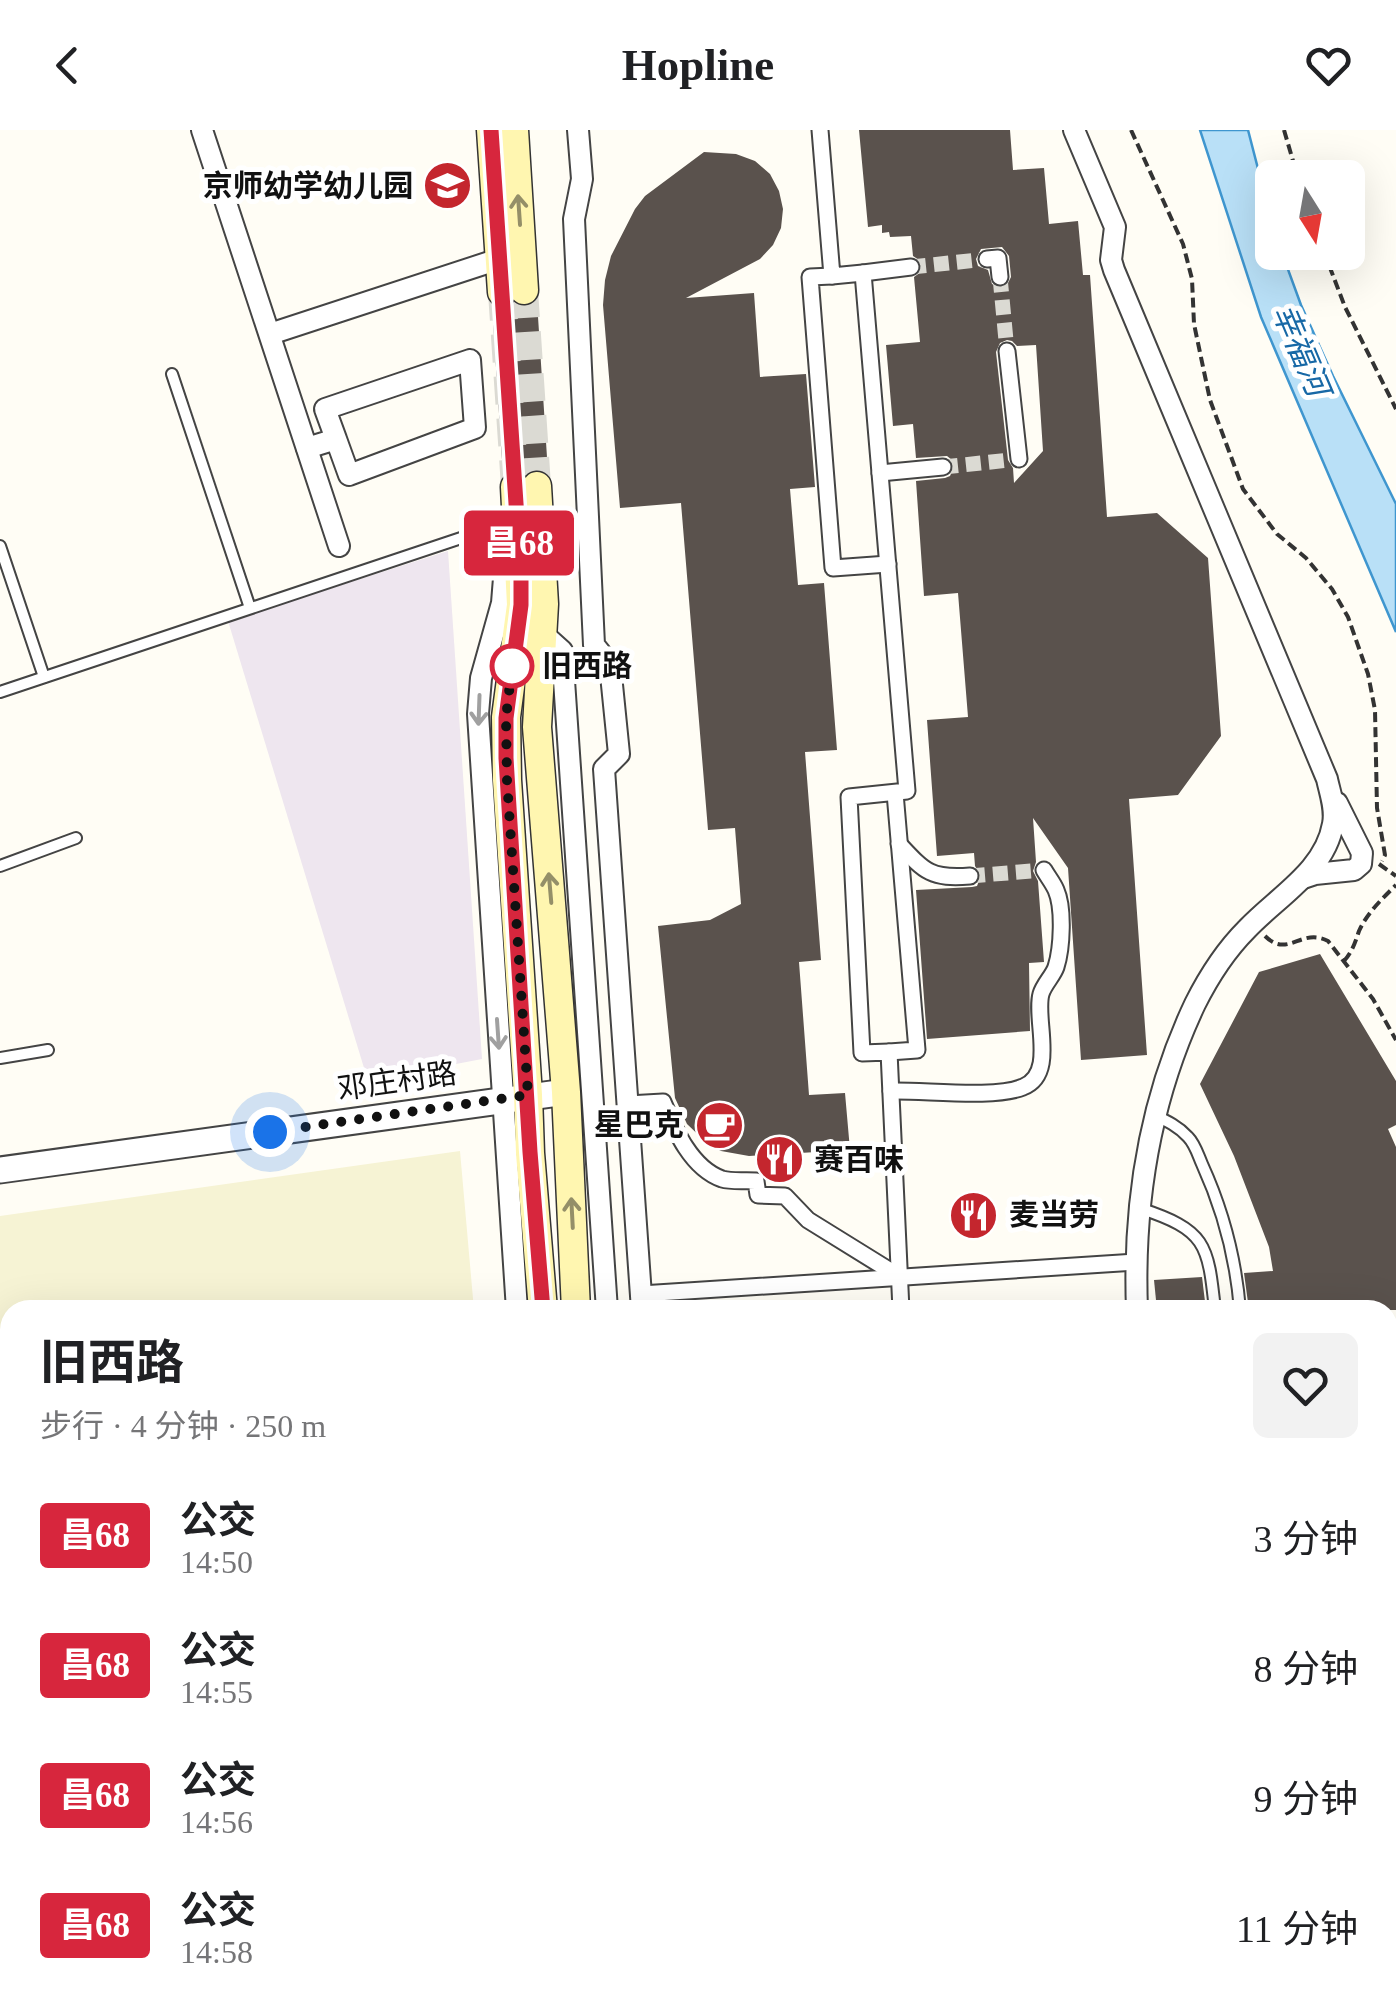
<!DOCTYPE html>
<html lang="zh">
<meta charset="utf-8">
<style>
body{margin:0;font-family:"Times New Roman","Noto Sans SC",serif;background:#f2f2f2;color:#202124;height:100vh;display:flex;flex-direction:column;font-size:38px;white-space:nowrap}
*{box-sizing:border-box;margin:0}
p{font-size:32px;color:#757577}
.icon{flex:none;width:55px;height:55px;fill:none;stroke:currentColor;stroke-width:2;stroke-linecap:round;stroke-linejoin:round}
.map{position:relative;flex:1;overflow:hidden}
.drawer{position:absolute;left:0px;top:1170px;width:1398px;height:712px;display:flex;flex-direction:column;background:#fff;border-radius:30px 30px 0 0;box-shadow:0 10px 40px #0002}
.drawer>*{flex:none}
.badge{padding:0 20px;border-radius:8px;font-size:35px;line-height:65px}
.needle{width:65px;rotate:169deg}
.fabs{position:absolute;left:1255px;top:30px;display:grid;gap:20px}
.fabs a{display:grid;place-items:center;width:110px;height:110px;border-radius:15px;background:#fff;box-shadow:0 10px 40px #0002;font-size:50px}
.you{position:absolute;width:50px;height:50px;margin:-25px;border:8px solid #fff;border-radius:50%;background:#1a73e8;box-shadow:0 0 0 15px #1a73e833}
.map>.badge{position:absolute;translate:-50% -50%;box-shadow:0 0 0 5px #fff}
.round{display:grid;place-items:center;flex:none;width:105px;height:105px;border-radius:15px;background:#f2f2f2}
.summary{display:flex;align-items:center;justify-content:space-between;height:170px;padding:0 40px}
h1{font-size:48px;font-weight:700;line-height:75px}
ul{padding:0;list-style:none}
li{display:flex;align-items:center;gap:30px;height:130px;padding:0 40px}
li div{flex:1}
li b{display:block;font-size:38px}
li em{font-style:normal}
li .badge{min-width:110px;font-weight:700;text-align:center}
header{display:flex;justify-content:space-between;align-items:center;height:130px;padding:0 40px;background:#fff;font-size:45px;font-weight:700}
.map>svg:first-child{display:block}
.industrial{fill:#eee6ef}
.farmland{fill:#f6f3d4}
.water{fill:#b9e0f7;stroke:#3f96cf;stroke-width:2.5}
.building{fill:#5a524d;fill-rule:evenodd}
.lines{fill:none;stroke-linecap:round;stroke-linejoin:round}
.pedestrian-tunnel{stroke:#dbdad3;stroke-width:15;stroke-dasharray:15 8;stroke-linecap:butt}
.secondary-tunnel{stroke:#dbdad3;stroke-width:28;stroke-dasharray:28 14;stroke-linecap:butt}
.service-casing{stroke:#444;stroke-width:14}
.pedestrian-casing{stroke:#444;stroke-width:19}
.minor-casing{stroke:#444;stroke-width:24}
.tertiary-casing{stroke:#444;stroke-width:29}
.secondary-casing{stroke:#333;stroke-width:31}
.path{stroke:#333;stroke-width:4;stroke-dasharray:10 5;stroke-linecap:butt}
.service{stroke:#fff;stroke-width:10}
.pedestrian{stroke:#fff;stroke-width:15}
.minor{stroke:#fff;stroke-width:20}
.tertiary{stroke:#fff;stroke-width:25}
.secondary{stroke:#fff6b0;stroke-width:28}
.oneway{stroke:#948f68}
.oneway2{stroke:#a0a0a0}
.line-casing{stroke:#fff;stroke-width:22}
.line{stroke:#d7263d;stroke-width:15}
.walk{stroke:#111;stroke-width:10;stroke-dasharray:0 18}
.stop-dot{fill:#fff;stroke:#d7263d;stroke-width:5}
.labels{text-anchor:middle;stroke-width:10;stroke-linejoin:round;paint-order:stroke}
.poi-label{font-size:30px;font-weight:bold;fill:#111;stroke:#fff;text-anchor:end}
.stop-label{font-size:30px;font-weight:bold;fill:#111;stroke:#fff;text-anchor:start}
.street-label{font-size:30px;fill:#111;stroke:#fff}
.water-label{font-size:32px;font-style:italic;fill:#1768a6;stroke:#fff}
</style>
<header><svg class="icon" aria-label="back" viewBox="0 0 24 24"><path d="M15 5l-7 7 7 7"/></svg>Hopline<svg class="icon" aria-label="heart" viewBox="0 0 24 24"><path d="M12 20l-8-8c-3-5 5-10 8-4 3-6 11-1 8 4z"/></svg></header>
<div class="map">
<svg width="1396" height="1882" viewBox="0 0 1396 1882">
<rect width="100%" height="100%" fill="#fffdf5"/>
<!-- industrial -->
<path class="industrial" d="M448,421L482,929L368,951L228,491Z"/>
<!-- farmland -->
<path class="farmland" d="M460,1021L474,1180H10V1872H531L532,1882H0V1086Z"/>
<!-- water -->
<path class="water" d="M1200,0H1248L1272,93V122L1282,123L1301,175L1333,246L1396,374V502L1261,187Z"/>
<!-- building -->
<g class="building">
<path d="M859,0H1010L1013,40L1044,38L1049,94L1078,91L1083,145H1090L1107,387L1157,383L1208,428L1221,606L1178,665L1129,669L1147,925L1081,930L1068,738L1033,688L1036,732L1033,741L1038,751L1044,832L1029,833L1030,901L927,909L916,760L972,757L977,756L981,746L975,736L974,723L937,726L927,590L968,587L958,463L924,466L916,351L945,348L950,346L954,337L952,330L947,326L916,328L913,294L893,296L886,215L920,212L914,147L921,142L922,137L919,130L913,126L911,106L890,107L889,102L882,103V95L868,97ZM1002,117L1009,126L1011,147L1007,155L1000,158L992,154L988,140L978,136L976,129L981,119ZM1007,210L1012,211L1017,216L1036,215L1043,321L1014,353L1013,338L1008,330L996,222L1000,213Z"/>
<path d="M704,22L736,24L755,31L770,44L779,61L783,79L781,98L773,115L760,129L686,168L754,163L760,247L806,244L815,357L790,359L798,455L824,453L837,620L805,622L821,830L799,832L809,965L845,963L850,1020L749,1026L721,1021L709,1015L687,994L675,968L658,796L710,790L741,774L735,698L708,700L681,373L620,378L603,175L605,150L611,126L635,79L645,66Z"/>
<path d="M537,171L548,343L537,339L525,343L513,340L503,345L492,176L504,179L514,174L526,177Z"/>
<path d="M1320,824L1396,951V995L1388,999L1396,1017V1180H1249L1244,1143L1273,1141L1269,1117L1234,1026L1200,954L1259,842Z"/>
<path d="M1202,1147L1206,1180H1157L1154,1150Z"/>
</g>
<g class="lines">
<!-- pedestrian-tunnel -->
<g class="pedestrian-tunnel">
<path d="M911,137L987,129"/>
<path d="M1000,147L1007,221"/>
<path d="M943,337L1019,329"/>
<path d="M970,746L1044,740"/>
</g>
<!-- secondary-tunnel -->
<g class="secondary-tunnel">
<path d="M524,160L537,356"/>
<path d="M502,162L515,357"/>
</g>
<defs>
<g id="service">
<path d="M172,244L250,478"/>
<path d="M0,416L44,547"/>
<path d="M0,562L503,394"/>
<path d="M0,736L76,708"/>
<path d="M0,928L48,920"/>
<path d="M1154,985C1167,991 1178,996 1188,1007C1195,1014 1198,1025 1202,1034C1223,1080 1236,1130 1240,1180"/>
<path d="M1139,1078C1206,1100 1208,1113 1215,1180"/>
</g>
<g id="pedestrian">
<path d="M820,0L832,146L863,143L907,661L849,667L862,923L889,922L901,1180"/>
<path d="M987,129L998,128L1000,147"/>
<path d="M863,143L911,137"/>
<path d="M832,146L810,147L833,438L888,434"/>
<path d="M1007,221L1019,329"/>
<path d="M880,343L943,337"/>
<path d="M899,714C925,742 931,749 970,746"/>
<path d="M889,922L917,920L895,663"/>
<path d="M891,961C925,960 995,969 1023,957C1057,944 1034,889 1041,864C1044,854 1053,846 1056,837C1062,818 1064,778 1056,760C1053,753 1048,747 1044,740"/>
<path d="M628,974L663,972C675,1000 691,1038 722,1049C732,1052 746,1050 756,1051L758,1065L785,1066L808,1090L900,1147"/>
<path d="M641,1164L1136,1132"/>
<path d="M677,1872L678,1882"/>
<path d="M855,1872L865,1882"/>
<path d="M1110,1872L1123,1882L1130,1872"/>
<path d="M949,1882L956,1872"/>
</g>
<g id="minor">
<path d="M202,0L339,416"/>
<path d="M578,0L582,49L574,89L594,515L610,535L619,624L604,639L642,1180"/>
<path d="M1074,0L1115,97L1111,130L1114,140L1327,649C1330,663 1336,679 1333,694C1325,741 1277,767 1247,799C1225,821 1209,846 1195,874C1150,969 1133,1075 1137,1180"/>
<path d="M270,204L499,129"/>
<path d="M307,318L336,309L349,345L475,298L470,230L325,279L336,309"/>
<path d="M504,398V448L502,473L481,548L478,584L517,1180"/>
<path d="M542,503L562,521L607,1180"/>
<path d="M1303,748L1315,744L1354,740L1361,734L1362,723L1337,673"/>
<path d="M1388,1611L1396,1615"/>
<path d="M569,1872V1882"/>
<path d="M654,1872L655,1882"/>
</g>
<path id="tertiary" d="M0,1040L566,962"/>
<g id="secondary">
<path d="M491,0L502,162"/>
<path d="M514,0L524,160"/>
<path d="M537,356L544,474L537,597L566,962L576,1180"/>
<path d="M515,357L521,475L506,587L507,650L528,965L530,1023L543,1180"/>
<path d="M593,1872V1882"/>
<path d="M619,1872L620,1882"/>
</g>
</defs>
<!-- service casing -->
<use href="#service" class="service-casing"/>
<!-- pedestrian casing -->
<use href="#pedestrian" class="pedestrian-casing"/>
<!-- minor casing -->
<use href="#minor" class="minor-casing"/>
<!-- tertiary casing -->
<use href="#tertiary" class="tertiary-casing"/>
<!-- secondary casing -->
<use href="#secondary" class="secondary-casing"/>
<!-- path -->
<g class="path">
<path d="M1131,0L1183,114L1192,149L1194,194L1210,270L1243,359L1277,404L1306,428L1332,459L1348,487L1368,544L1375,580L1377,678L1385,725L1382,731"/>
<path d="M1284,0L1298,48"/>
<path d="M1324,122L1345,177L1396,279"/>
<path d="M1379,734L1396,746"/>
<path d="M1265,806C1288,829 1301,797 1328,811L1373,869L1396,910"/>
<path d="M1344,831C1352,822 1355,813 1359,801C1367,783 1382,769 1396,755"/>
<path d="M0,1595L10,1594"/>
<path d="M258,1872L260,1882"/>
<path d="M196,1882L213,1872"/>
</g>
<!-- service -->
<use href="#service" class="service"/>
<!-- pedestrian -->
<use href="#pedestrian" class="pedestrian"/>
<!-- minor -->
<use href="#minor" class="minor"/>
<!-- tertiary -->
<use href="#tertiary" class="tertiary"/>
<!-- secondary -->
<use href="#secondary" class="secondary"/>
</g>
<!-- one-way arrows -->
<defs><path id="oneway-shaft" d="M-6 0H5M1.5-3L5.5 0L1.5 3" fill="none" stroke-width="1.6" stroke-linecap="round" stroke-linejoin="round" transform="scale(2.5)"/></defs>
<g class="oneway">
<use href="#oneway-shaft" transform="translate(519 80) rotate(-94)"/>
<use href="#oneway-shaft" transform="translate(550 758) rotate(-95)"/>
<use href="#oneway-shaft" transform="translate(572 1083) rotate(-93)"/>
</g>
<g class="oneway2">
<use href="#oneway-shaft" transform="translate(479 580) rotate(92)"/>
<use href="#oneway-shaft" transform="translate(498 904) rotate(86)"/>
</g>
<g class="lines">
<defs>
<path id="line" d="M491,0L521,448V475L506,588V628L530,1022L543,1180"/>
</defs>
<!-- line casing -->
<use href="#line" class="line-casing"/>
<!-- line -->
<use href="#line" class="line"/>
<!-- walk -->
<path class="walk" d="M270,1002L528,965L507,650L506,588L512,536"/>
</g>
<!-- icons -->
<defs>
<symbol id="school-disc" viewBox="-11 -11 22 22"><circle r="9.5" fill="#c4262e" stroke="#fff"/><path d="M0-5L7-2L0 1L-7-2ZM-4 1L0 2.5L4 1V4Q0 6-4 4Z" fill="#fff"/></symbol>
<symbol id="cafe-disc" viewBox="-11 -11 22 22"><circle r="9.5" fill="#c4262e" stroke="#fff"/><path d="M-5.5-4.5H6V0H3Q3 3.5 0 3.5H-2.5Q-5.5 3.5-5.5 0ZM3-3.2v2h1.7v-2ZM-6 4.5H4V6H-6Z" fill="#fff"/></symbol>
<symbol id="restaurant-disc" viewBox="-11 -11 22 22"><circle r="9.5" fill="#c4262e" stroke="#fff"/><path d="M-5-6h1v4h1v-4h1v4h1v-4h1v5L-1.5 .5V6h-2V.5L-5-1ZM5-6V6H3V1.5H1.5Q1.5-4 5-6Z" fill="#fff"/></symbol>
</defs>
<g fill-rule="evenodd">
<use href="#school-disc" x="420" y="28" width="55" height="55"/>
<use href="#cafe-disc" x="692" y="968" width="55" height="55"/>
<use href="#restaurant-disc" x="752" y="1002" width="55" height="55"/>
<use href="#restaurant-disc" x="946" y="1058" width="55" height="55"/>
</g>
<!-- markers -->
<circle class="stop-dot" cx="512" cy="536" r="20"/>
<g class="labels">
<!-- poi labels -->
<g class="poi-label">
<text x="413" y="66">京师幼学幼儿园</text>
<text x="684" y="1005">星巴克</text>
<text x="814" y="1040" text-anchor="start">赛百味</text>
<text x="1009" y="1095" text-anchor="start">麦当劳</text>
</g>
<!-- stop labels -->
<g class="stop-label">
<text x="542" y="546">旧西路</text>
</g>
<!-- street labels -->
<g class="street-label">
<text transform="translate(397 951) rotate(-8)" y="10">邓庄村路</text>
</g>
<!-- water labels -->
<g class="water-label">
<text transform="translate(1301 220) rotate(67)" y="11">幸福河</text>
</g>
</g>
</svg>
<div class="fabs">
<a><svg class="needle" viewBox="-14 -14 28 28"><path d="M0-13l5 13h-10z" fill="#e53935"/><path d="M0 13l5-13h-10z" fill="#757577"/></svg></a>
</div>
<div class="you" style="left:270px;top:1002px"></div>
<b class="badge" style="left:519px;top:413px;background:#d7263d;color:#fff">昌68</b>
<section class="drawer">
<div class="summary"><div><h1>旧西路</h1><p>步行 · 4 分钟 · 250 m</p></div><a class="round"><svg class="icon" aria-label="heart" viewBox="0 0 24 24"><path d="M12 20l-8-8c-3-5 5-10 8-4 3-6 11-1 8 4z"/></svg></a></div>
<ul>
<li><span class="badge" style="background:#d7263d;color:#fff">昌68</span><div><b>公交</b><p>14:50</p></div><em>3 分钟</em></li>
<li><span class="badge" style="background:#d7263d;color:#fff">昌68</span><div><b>公交</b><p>14:55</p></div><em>8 分钟</em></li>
<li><span class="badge" style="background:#d7263d;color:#fff">昌68</span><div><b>公交</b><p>14:56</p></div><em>9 分钟</em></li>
<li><span class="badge" style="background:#d7263d;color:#fff">昌68</span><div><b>公交</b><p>14:58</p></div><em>11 分钟</em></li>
</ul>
</section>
</div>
